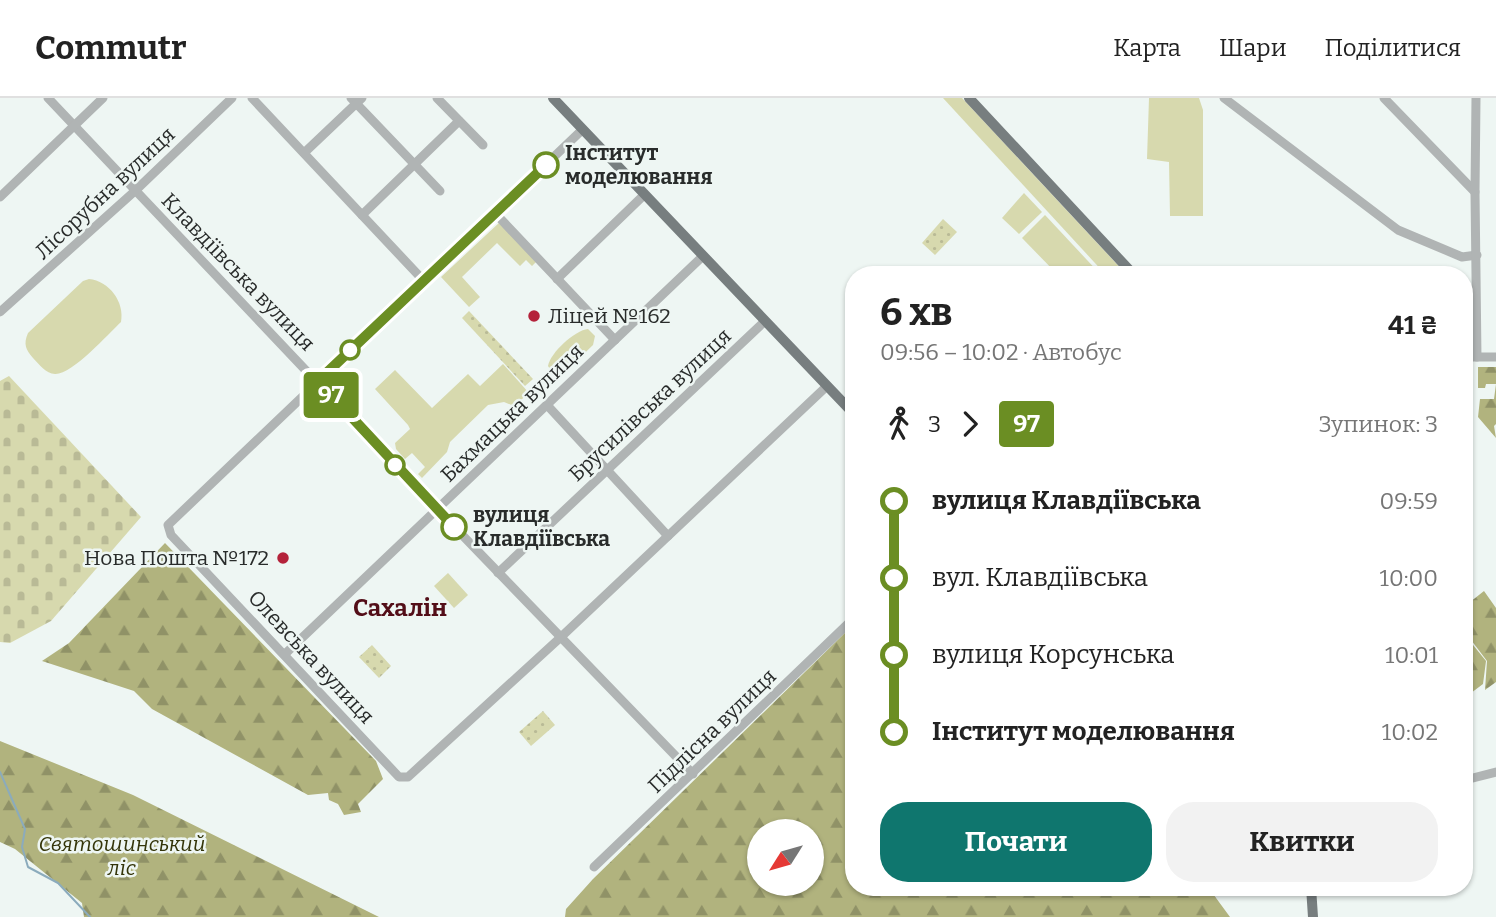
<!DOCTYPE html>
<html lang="uk">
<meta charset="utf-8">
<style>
body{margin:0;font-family:Bitter,serif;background:#f2f2f2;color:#222;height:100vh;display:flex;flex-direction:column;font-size:26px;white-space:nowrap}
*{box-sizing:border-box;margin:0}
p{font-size:23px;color:#767676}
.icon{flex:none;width:38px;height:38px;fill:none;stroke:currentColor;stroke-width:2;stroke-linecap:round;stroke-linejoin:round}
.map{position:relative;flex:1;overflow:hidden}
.drawer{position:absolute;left:845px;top:168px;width:628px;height:630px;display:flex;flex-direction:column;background:#fff;border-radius:28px;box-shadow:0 2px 5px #0004}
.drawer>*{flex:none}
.badge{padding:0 14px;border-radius:5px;font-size:24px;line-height:46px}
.needle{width:46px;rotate:233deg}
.fabs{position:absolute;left:747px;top:721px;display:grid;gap:14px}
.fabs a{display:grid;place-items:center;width:77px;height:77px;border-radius:50%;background:#fff;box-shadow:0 2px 5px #0004;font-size:35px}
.map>.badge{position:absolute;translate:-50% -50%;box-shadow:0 0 0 4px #fff}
.legs{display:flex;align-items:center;gap:10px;height:77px;padding:0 35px;font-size:23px}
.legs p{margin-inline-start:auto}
.headline{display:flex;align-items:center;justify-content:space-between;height:119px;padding:0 35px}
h1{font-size:38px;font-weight:700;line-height:52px}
.action{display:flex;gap:14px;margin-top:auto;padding:14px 35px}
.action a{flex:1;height:80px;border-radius:28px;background:#0f766e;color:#fff;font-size:28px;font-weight:700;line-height:80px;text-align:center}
.action a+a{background:#f2f2f2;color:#222}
ul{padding:0 35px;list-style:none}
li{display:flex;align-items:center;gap:24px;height:77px;font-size:26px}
li i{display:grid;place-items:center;width:10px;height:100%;margin:0 9px;background:currentColor}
li i::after{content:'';width:18px;height:18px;margin:-9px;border:5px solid;border-radius:50%;background:#fff}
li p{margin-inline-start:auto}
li:first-child i{background:linear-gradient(#0000 50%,currentColor 0)}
li:last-child i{background:linear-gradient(currentColor 50%,#0000 0)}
header{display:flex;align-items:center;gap:42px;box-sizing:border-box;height:98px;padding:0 35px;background:#fff;border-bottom:2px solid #e0e0e0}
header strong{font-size:33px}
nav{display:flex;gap:38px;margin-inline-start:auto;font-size:24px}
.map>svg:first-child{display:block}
.green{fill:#d7d9ae}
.forest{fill:url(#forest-firs);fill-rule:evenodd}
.cemetery{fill:url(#cemetery-stones)}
.park{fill:url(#park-dots)}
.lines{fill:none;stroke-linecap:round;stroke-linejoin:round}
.stream{stroke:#8babbc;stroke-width:2}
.minor{stroke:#b0b4b4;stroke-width:9}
.major{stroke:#777e7f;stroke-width:10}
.line-1-casing{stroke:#fff;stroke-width:16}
.line-1{stroke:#6b8e23;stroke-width:10}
.stop-1-dot{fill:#fff;stroke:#6b8e23;stroke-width:3.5}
.poi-dot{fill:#b4223a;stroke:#eef6f3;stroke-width:2.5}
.labels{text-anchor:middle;stroke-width:5;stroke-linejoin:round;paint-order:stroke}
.stop-label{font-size:21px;font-weight:bold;fill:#292c2b;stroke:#eef6f3;text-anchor:start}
.street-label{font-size:21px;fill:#292c2b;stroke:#eef6f3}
.poi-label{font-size:21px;fill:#292c2b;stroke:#eef6f3;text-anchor:start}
.park-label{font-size:21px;font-style:italic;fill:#343509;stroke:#eef6f3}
.quarter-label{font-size:24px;font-weight:bold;fill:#530e18;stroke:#eef6f3}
</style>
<header>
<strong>Commutr</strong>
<nav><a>Карта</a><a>Шари</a><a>Поділитися</a></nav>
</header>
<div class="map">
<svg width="1496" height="819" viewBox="0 0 1496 819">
<defs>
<pattern id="forest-firs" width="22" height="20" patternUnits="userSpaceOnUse" patternTransform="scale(1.75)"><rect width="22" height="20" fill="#b1b37e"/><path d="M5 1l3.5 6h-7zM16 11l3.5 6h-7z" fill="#909267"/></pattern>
<pattern id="cemetery-stones" width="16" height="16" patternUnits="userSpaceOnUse" patternTransform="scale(1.75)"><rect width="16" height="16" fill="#d7d9ae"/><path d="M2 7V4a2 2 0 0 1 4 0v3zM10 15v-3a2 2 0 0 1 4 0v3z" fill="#b9ba96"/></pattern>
<pattern id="park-dots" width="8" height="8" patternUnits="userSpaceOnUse" patternTransform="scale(1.75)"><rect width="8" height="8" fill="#d7d9ae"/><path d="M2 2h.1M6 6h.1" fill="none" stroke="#b9ba96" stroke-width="1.8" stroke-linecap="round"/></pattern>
</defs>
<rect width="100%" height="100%" fill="#eef6f3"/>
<!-- green -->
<g class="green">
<path d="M943,0H962L1127,177H1106Z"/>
<path d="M1149,0H1199L1203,12V118H1170L1169,64L1147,61Z"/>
<path d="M1024,95L1042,114L1019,136L1002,120Z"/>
<path d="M1045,117L1101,177H1058L1022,140Z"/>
<path d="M500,124L537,163L532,168L526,162L520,168L497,145L462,179L480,199L469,209L441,179Z"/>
<path d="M89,181C109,183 125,204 121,224C108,236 72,277 55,276C46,276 39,266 33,260C26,252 23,246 28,235L83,183Z"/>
<path d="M588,231L595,238L593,247L563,276L552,274L548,268C550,255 575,232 588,231Z"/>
<path d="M503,266L529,295L514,308L504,304L488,307L450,344L447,354L422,380L418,376L425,369L412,355L405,361L396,351L395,345L410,331L408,327L375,291L395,272L432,310L468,276L480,288Z"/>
<path d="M448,475L468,497L454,510L434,488Z"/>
</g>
<!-- forest -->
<g class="forest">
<path d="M1478,269H1496V326L1494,328L1496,340L1478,319L1480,301H1494L1496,286H1486L1485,290H1478Z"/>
<path d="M165,445L376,663L383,681L358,706L361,714L344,717L338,706L329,702L328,695L308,697L152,611L134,593L42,563L69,545Z"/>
<path d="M1484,493L1496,510V584L1485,592L1487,563L1465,534V508Z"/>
<path d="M854,526V789H1208L1230,819H565L566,811L593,781ZM760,733H812V786H760Z"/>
<path d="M1465,537L1486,563L1483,586L1471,595L1467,589L1465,590Z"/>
<path d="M0,643L133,697L379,819H84L82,805L15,751L0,744Z"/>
</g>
<!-- cemetery -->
<path class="cemetery" d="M9,278L141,419L51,523L10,545L0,544V283Z"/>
<!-- park -->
<g class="park">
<path d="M943,121L957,134L935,157L922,145Z"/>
<path d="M469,213L533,281L525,288L462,220Z"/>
<path d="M372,547L391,568L379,580L359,559Z"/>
<path d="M543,613L555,627L531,648L519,634Z"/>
</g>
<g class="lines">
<!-- stream -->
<path class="stream" d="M0,674L25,731L22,749L28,769L58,785L90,819"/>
<!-- minor -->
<g class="minor">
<path d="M48,0L437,411L693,676"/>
<path d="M252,0L423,182"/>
<path d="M351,0L440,93"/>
<path d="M437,0L483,47"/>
<path d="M1224,0L1398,132L1462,159L1477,157"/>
<path d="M1384,0L1475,94"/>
<path d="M1476,0L1475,94L1477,259"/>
<path d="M582,32L168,427L171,437L399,679H408L561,539L827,288"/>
<path d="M304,55L362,0"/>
<path d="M0,99L103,0"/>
<path d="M496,116L615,242"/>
<path d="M362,117L459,23"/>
<path d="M557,181L644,97"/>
<path d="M0,214L136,92L232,0"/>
<path d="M1465,259H1496"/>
<path d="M547,307L668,438"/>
<path d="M498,475L765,223"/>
<path d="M285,556L703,158"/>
<path d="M1465,682L1496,674"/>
<path d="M594,769L854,520"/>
</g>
<!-- major -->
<g class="major">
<path d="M553,0L854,316"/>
<path d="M969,0L1134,177"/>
<path d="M1311,789L1313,819"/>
</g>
</g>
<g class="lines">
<defs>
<path id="line-1" d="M454,429L318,283L546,67"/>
</defs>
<!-- line-1 casing -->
<use href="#line-1" class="line-1-casing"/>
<!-- line-1 -->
<use href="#line-1" class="line-1"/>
</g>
<!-- markers -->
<g class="stop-1-dot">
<circle cx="546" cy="67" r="12"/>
<circle cx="350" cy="252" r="9"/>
<circle cx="395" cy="367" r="9"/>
<circle cx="454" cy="429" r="12"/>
</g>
<g class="poi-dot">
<circle cx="534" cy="218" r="7"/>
<circle cx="283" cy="460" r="7"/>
</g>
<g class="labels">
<!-- stop labels -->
<g class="stop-label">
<text x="565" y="62">Інститут<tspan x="565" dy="24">моделювання</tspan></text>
<text x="473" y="424">вулиця<tspan x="473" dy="24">Клавдіївська</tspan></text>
</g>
<!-- street labels -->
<g class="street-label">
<text transform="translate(105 95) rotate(-43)" y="7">Лісорубна вулиця</text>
<text transform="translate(238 174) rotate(46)" y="7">Клавдіївська вулиця</text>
<text transform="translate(650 307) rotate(-43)" y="7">Брусилівська вулиця</text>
<text transform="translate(512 315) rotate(-44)" y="7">Бахмацька вулиця</text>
<text transform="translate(311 559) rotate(47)" y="7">Олевська вулиця</text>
<text transform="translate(712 633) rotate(-44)" y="7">Підлісна вулиця</text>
</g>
<!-- poi labels -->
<g class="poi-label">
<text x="548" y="225">Ліцей №162</text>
<text x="269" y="467" text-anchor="end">Нова Пошта №172</text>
</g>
<!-- park labels -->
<g class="park-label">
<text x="122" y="753">Святошинський<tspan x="122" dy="24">ліс</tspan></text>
</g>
<!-- quarter labels -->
<g class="quarter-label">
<text x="400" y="518">Сахалін</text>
</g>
</g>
</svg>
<div class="fabs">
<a><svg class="needle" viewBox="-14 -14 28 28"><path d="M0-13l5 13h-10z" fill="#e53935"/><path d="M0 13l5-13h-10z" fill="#767676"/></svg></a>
</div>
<b class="badge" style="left:331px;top:297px;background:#6b8e23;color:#fff">97</b>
<section class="drawer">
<div class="headline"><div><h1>6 хв</h1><p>09:56 – 10:02 · Автобус</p></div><b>41 ₴</b></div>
<div class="legs"><svg class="icon" aria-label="walk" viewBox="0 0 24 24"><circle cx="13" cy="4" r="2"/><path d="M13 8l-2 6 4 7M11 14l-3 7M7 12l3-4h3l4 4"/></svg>3<svg class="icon" aria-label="forward" viewBox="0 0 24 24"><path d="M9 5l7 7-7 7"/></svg><b class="badge" style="background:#6b8e23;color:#fff">97</b><p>Зупинок: 3</p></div>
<ul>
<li><i style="color:#6b8e23"></i><b>вулиця Клавдіївська</b><p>09:59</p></li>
<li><i style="color:#6b8e23"></i><span>вул. Клавдіївська</span><p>10:00</p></li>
<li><i style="color:#6b8e23"></i><span>вулиця Корсунська</span><p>10:01</p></li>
<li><i style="color:#6b8e23"></i><b>Інститут моделювання</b><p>10:02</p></li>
</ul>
<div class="action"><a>Почати</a><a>Квитки</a></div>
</section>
</div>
